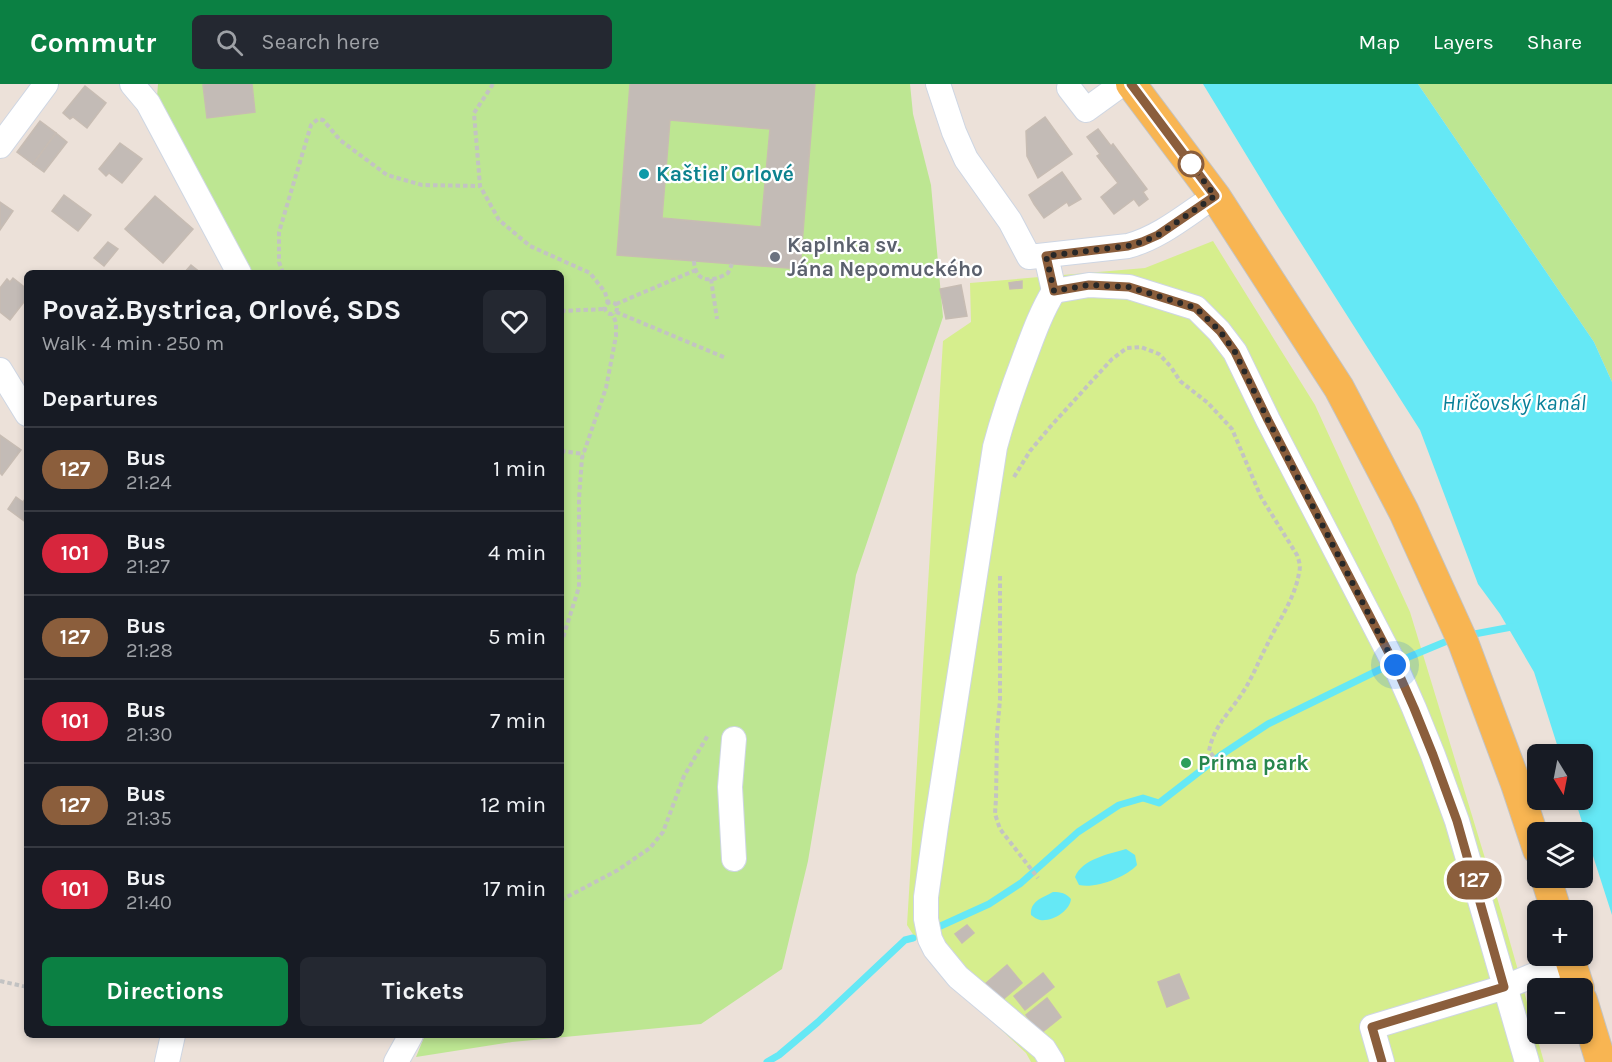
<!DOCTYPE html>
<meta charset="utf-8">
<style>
body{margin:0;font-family:Karla,sans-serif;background:#242831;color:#f1f3f6;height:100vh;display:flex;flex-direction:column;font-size:22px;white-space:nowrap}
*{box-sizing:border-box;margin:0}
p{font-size:20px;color:#9ea1a6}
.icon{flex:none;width:33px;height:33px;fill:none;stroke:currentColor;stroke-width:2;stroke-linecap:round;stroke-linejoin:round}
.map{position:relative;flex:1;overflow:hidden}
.panel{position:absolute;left:24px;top:186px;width:540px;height:768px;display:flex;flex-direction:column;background:#171b24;border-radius:9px;box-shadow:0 3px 9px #0003}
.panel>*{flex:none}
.badge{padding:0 12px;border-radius:20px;font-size:21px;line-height:39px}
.needle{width:39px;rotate:170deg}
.tools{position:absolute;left:1527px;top:660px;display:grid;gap:12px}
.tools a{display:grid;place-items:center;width:66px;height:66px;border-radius:9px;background:#171b24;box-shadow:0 3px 9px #0003;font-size:30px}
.you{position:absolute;width:30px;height:30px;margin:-15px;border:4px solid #fff;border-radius:50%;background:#1a73e8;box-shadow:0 0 0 9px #1a73e833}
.map>.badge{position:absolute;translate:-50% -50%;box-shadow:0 0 0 3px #fff}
h2{padding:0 18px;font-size:22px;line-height:54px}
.round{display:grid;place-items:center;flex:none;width:63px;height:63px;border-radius:9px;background:#242831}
.overview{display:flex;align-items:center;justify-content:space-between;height:102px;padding:0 18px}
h1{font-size:28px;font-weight:700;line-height:45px}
.primary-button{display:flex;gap:12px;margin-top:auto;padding:12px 18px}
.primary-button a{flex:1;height:69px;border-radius:9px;background:#0b8043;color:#fff;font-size:24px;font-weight:700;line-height:69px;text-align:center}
.primary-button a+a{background:#242831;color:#f1f3f6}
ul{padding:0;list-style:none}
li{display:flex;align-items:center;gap:18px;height:84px;padding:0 18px;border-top:2px solid #363941}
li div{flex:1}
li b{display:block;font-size:22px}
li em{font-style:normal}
li .badge{min-width:66px;font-weight:700;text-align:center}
header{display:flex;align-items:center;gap:36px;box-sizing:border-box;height:84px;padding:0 30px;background:#0b8043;color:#fff}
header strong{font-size:28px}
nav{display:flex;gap:33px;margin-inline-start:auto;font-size:21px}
.search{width:420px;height:54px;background:#242831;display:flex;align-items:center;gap:15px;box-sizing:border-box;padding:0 21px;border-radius:9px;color:#9ea1a6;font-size:22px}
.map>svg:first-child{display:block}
.green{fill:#bde692}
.pitch{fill:#d6ee8d}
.water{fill:#65e8f5}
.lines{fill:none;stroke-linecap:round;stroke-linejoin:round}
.stream{stroke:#65e8f5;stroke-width:7}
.building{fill:#c3bbb6;stroke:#c7bcb3;stroke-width:1.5;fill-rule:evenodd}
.minor-casing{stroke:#ced6e3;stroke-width:26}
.major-casing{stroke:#c3c3c3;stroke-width:32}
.path{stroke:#c3c3c3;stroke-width:4;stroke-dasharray:4.5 3;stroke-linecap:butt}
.minor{stroke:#fff;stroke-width:24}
.major{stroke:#f8b552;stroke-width:30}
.line-casing{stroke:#fff;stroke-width:14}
.line{stroke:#8b5e3c;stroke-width:9}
.walk{stroke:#282828;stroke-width:6;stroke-dasharray:0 10.8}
.stop-dot{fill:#fff;stroke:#8b5e3c;stroke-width:3}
.culture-dot{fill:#0f9aa8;stroke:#fff;stroke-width:2}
.worship-dot{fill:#6b7280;stroke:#fff;stroke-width:2}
.leisure-dot{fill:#2e9e5b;stroke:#fff;stroke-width:2}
.labels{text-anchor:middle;stroke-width:4.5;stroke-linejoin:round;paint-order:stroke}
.culture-label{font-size:21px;font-weight:bold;fill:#0d838f;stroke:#fff;text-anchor:start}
.worship-label{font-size:21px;font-weight:bold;fill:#5b616d;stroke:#fff;text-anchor:start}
.leisure-label{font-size:21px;font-weight:bold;fill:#27864d;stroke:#fff;text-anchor:start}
.water-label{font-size:22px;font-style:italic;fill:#077f98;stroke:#fff}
</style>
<header>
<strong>Commutr</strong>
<div class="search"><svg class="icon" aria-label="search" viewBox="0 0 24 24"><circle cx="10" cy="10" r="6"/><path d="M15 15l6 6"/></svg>Search here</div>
<nav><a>Map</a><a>Layers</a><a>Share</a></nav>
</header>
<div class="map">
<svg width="1612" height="978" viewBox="0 0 1612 978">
<rect width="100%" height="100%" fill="#ece1d9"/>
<!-- green -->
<g class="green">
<path d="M158,0H910L913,30L931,101L943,233L856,491L808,777L782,885L701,940L512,958L416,973L425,951H561V189H252L157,13Z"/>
<path d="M1418,0H1612V298L1594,258Z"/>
</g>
<!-- pitch -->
<path class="pitch" d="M1213,157L1315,321L1410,528L1502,830L1544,978H1031L1026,969L934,883L907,841L943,257L971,238L970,199L1145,184Z"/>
<!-- water -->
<g class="water">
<path d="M1203,0H1418L1594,258L1612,298V831L1575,716H1582V670H1560L1534,588L1500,530L1478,500L1420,346L1278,123Z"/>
<path d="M1126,765L1135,771L1137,781C1126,793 1096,805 1079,801L1075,793C1082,775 1109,770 1126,765Z"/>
<path d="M1053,808C1061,808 1066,809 1071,815C1070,827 1052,838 1040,836C1036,835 1034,833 1031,831C1030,817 1042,814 1053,808Z"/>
</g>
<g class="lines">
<!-- stream -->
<g class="stream">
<path d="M1469,551L1517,542"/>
<path d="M934,845L989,820L1021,799L1078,748L1119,721L1143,714L1159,719L1221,671L1268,640L1387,582L1452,555"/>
<path d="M767,978L779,971L818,938L905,856L913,854"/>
</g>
</g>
<!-- building -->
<g class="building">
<path d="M216,0H252L255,28L207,34L203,1Z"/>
<path d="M630,0H815L800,185L617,171ZM670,36L770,45L761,143L662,134Z"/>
<path d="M85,2L106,19L87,44L73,33L70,35L63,29Z"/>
<path d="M1045,33L1072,70L1038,94L1027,72L1026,47Z"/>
<path d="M40,37L56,49L33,80L17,68Z"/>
<path d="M1098,45L1111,62L1113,60L1147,105L1143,108L1148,115L1139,122L1134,115L1114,130L1101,113L1118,99L1097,72L1100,70L1087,53Z"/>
<path d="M56,49L67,58L44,88L33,80Z"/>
<path d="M120,59L142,75L122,99L109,89L106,92L99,85Z"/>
<path d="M1062,88L1081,115L1069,122L1067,118L1044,134L1034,120L1029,111Z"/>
<path d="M64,111L91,131L78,147L52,127Z"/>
<path d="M155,112L193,145L163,179L125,145Z"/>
<path d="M0,118L13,127L0,146Z"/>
<path d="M108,158L118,165L104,182L94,174Z"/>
<path d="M191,181L201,189H184Z"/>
<path d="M13,194L27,205V214L10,236L0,228V204L7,195L10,198Z"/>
<path d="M1022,197V204L1010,205L1009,199Z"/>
<path d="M961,201L967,232L946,235L940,205Z"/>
<path d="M0,351L21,366L2,391L0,389Z"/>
<path d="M27,412V439L8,425L16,413L23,418Z"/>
<path d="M967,841L974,849L962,859L955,850Z"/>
<path d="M1007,881L1022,899L1000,918L985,900Z"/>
<path d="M1043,889L1054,903L1025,926L1014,912Z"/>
<path d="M1179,890L1189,914L1167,923L1158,898Z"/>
<path d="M1047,914L1061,933L1040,950L1026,931Z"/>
</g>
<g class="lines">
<defs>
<g id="minor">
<path d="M132,0L148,19L239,189"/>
<path d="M938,0L954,48L966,75L1010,137L1029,173L1128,162C1161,153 1187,130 1215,112"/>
<path d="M1069,4L1086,26L1122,0"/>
<path d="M0,62L46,0"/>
<path d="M1046,172L1054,207L1089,201L1129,203L1196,224L1219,247L1235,268L1268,336L1395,581L1414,624L1433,671L1457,737L1527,978"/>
<path d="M0,286L27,330"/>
<path d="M734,775L730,703L734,655"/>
<path d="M167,978L173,951"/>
<path d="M396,978L411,951"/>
<path d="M1052,978L1044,965L958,893L935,865L930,855L926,835V813L936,742L995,363C1003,333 1013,304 1024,275C1033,251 1041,228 1054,207"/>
<path d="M1382,978L1372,943L1505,903L1571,876"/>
</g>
<g id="major">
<path d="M1131,0L1215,112L1339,304L1369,361L1404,428L1463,558L1516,700L1538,766"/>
<path d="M1546,794L1556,826"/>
<path d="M1569,872L1579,904"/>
<path d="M1582,916L1601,978"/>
</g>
</defs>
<!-- minor casing -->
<use href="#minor" class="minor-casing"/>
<!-- major casing -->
<use href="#major" class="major-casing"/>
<!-- path -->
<g class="path">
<path d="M493,0L474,29L480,102L499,136L530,162L590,189L605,208L608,219"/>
<path d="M694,177C695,200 713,198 728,189L732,180"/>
<path d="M283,189L279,178V148L311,41L318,35L323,36L340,56L387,91L422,101L480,102"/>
<path d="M711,195L717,235"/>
<circle cx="611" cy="224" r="6"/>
<path d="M616,220L696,186"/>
<path d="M561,227L605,225"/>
<path d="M616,228L726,274"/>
<path d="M561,367L584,370"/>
<path d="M1014,393L1030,367L1050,343L1112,275L1127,264L1141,263L1159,270L1171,283L1180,297L1208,319L1232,345L1261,413L1297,471C1299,477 1301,482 1299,489C1295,514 1278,538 1267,561C1258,578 1252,595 1241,611C1227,632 1214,642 1209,667L1224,685"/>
<path d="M1000,492V616L997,649L996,715L995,730L1000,745L1038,794"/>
<path d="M561,560L579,503V414L582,374L606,304L616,252V239L613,230"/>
<path d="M561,816L618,786L650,764L663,748L684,692L708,651"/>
<path d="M0,897L27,903"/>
</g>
<!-- minor -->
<use href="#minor" class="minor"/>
<!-- major -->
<use href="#major" class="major"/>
</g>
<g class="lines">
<defs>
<path id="line" d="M1131,0L1215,112L1158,151L1142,158L1128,162L1046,172L1054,207L1089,201L1129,203L1196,224L1220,247L1235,268L1268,336L1395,581L1414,624L1433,671L1457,737L1504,903L1372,943L1382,978"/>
</defs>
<!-- line casing -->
<use href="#line" class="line-casing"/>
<!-- line -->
<use href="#line" class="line"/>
<!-- walk -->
<path class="walk" d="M1191,80L1215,112L1158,151L1142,158L1128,162L1046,172L1054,207L1089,201L1129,203L1196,224L1220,247L1235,268L1268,336L1395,581"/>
</g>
<!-- markers -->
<circle class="stop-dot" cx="1191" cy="80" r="12"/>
<circle class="culture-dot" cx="644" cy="90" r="6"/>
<circle class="worship-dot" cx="775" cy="173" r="6"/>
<circle class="leisure-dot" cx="1186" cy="679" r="6"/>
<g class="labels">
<!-- culture labels -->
<g class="culture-label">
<text x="656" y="97">Kaštieľ Orlové</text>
</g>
<!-- worship labels -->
<g class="worship-label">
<text x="787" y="168">Kaplnka sv.<tspan x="787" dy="24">Jána Nepomuckého</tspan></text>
</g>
<!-- leisure labels -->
<g class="leisure-label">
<text x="1198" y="686">Prima park</text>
</g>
<!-- water labels -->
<g class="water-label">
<text x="1514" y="326">Hričovský kanál</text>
</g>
</g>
</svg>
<div class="tools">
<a><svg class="needle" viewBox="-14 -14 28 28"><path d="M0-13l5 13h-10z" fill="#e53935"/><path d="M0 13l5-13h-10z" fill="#9ea1a6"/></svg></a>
<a><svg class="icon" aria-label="layers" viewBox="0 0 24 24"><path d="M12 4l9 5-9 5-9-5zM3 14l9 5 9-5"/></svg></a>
<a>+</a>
<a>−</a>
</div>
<div class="you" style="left:1395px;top:581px"></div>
<b class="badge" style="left:1474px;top:796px;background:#8b5e3c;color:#fff">127</b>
<section class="panel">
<div class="overview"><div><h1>Považ.Bystrica, Orlové, SDS</h1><p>Walk · 4 min · 250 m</p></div><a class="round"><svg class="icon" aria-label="heart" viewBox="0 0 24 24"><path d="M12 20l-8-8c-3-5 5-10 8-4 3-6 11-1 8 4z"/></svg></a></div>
<h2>Departures</h2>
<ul>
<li><span class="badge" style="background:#8b5e3c;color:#fff">127</span><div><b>Bus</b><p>21:24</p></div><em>1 min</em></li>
<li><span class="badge" style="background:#d7263d;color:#fff">101</span><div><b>Bus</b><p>21:27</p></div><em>4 min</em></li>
<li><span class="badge" style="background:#8b5e3c;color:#fff">127</span><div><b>Bus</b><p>21:28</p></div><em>5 min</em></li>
<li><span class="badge" style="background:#d7263d;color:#fff">101</span><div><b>Bus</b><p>21:30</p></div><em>7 min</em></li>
<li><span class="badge" style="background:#8b5e3c;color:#fff">127</span><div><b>Bus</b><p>21:35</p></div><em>12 min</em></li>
<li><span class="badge" style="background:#d7263d;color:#fff">101</span><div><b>Bus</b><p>21:40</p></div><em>17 min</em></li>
</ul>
<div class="primary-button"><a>Directions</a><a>Tickets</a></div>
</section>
</div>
